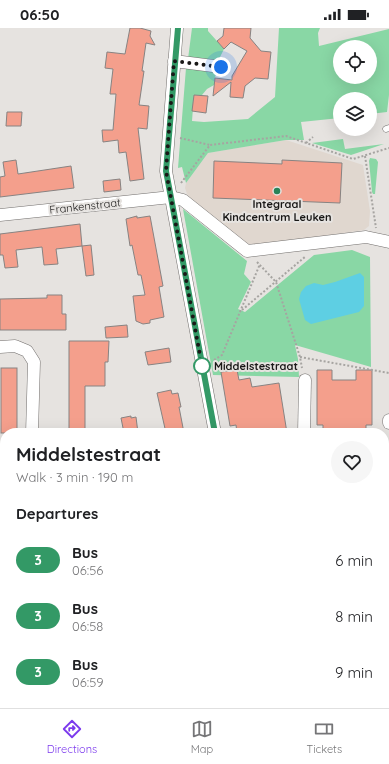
<!DOCTYPE html>
<meta charset="utf-8">
<style>
body{margin:0;font-family:Quicksand,sans-serif;background:#f6f6f6;color:#202124;height:100vh;display:flex;flex-direction:column;font-size:15px;white-space:nowrap}
*{box-sizing:border-box;margin:0}
p{font-size:13px;color:#757577}
.icon{flex:none;width:22px;height:22px;fill:none;stroke:currentColor;stroke-width:2;stroke-linecap:round;stroke-linejoin:round}
.map{position:relative;flex:1;overflow:hidden}
.sheet{position:absolute;left:0px;top:400px;width:389px;height:280px;display:flex;flex-direction:column;background:#fff;border-radius:16px 16px 0 0;box-shadow:0 4px 16px #0002}
.sheet>*{flex:none}
.badge{padding:0 8px;border-radius:13px;font-size:14px;line-height:26px}
.fabs{position:absolute;left:333px;top:12px;display:grid;gap:8px}
.fabs a{display:grid;place-items:center;width:44px;height:44px;border-radius:50%;background:#fff;box-shadow:0 4px 16px #0002;font-size:20px}
.you{position:absolute;width:20px;height:20px;margin:-10px;border:3px solid #fff;border-radius:50%;background:#1a73e8;box-shadow:0 0 0 6px #1a73e833}
.map>.badge{position:absolute;translate:-50% -50%;box-shadow:0 0 0 2px #fff}
h2{padding:0 16px;font-size:15px;line-height:36px}
.round{display:grid;place-items:center;flex:none;width:42px;height:42px;border-radius:21px;background:#f6f6f6}
.head{display:flex;align-items:center;justify-content:space-between;height:68px;padding:0 16px}
h1{font-size:19px;font-weight:700;line-height:30px}
ul{padding:0;list-style:none}
li{display:flex;align-items:center;gap:12px;height:56px;padding:0 16px}
li div{flex:1}
li b{display:block;font-size:15px}
li em{font-style:normal}
li .badge{min-width:44px;font-weight:700;text-align:center}
.status{display:flex;justify-content:space-between;align-items:center;height:28px;padding:0 20px;background:#fff;direction:ltr}
.status svg{height:11px;fill:currentColor}
.tabs{display:flex;justify-content:space-around;align-items:center;height:56px;border-top:1px solid #e0e0e0;background:#fff;font-size:11px;color:#757577}
.tabs a{display:grid;justify-items:center;gap:2px}
.tabs .current{color:#7c3aed}
.map>svg:first-child{display:block}
.built{fill:#e0d7cf}
.green{fill:#89d7a5;fill-rule:evenodd}
.water{fill:#5ecfe3}
.building{fill:#f49f8c;stroke:#878382}
.lines{fill:none;stroke-linecap:round;stroke-linejoin:round}
.lane-casing{stroke:#726f6d;stroke-width:7}
.street-casing{stroke:#726f6d;stroke-width:13}
.path{stroke:#a6a4a1;stroke-width:2;stroke-dasharray:2 2;stroke-linecap:butt}
.lane{stroke:#fff;stroke-width:6}
.street{stroke:#fff;stroke-width:12}
.line-casing{stroke:#fff;stroke-width:9}
.line{stroke:#396;stroke-width:6}
.walk{stroke:#191817;stroke-width:4;stroke-dasharray:0 7.2}
.poi-dot{fill:#288358;stroke:#e6e3e0;stroke-width:1.5}
.stop-dot{fill:#fff;stroke:#396;stroke-width:2}
.labels{text-anchor:middle;stroke-width:4;stroke-linejoin:round;paint-order:stroke}
.poi-label{font-size:11px;font-weight:bold;fill:#191817;stroke:#e6e3e0}
.street-label{font-size:11px;fill:#191817;stroke:#e6e3e0}
.stop-label{font-size:11px;font-weight:bold;fill:#191817;stroke:#e6e3e0;text-anchor:start}
</style>
<div class="status"><b>06:50</b><svg viewBox="0 0 49 12"><path d="M0 12V9h3v3zM5 12V6h3v6zM10 12V3h3v9zM15 12V0h3v12zM26 1h20v11H26zM47 4h2v5h-2z"/></svg></div>
<div class="map">
<svg width="389" height="680" viewBox="0 0 389 680">
<rect width="100%" height="100%" fill="#e6e3e0"/>
<!-- built -->
<path class="built" d="M286,112L363,137L370,183L369,198L364,202L256,218L251,217L245,215L191,171L187,166L185,160L186,155L208,125Z"/>
<!-- green -->
<g class="green">
<path d="M192,0H208V3L224,21L217,35L188,31Z"/>
<path d="M279,0H320L318,5L319,18L389,1V67L387,84L370,86V71H340V90L301,94L304,112H286L208,125L186,155L182,139L178,140L186,40L216,44L214,57L207,61L202,67H194L192,93L204,94L248,91L275,69ZM340,19H370V49H340Z"/>
<path d="M343,111L345,121L384,116L351,127L312,115Z"/>
<path d="M370,130L376,131L378,134L375,166H373L372,164L369,133Z"/>
<path d="M183,181L247,233L244,246L251,254L238,281L245,284L314,227L352,222L370,229L371,339L295,317L298,331L299,349L213,347Z"/>
<path d="M156,675H199L205,680H153Z"/>
</g>
<!-- water -->
<path class="water" d="M360,245L364,249V278L359,284L311,296L305,292L299,271L301,264L306,258L314,255L323,257L335,254Z"/>
<!-- building -->
<g class="building">
<path d="M130,0H140L151,3L150,8L155,17L146,15L142,43H144L139,77L149,78L147,101L138,100L144,151L130,153L126,124L119,125L118,112L103,114L102,102H113L116,66H110L113,41L105,40L107,24L125,26Z"/>
<path d="M224,0H251L250,10L261,23L271,24L268,51L255,50L245,58L243,70L230,69L231,54L213,68L215,50L232,52V48L247,23L231,14L224,21L217,13L223,8Z"/>
<path d="M194,67L208,68L206,85L192,83Z"/>
<path d="M7,84H22L21,98H6Z"/>
<path d="M16,132L18,146L71,138L74,160L0,169V149L5,148L3,134Z"/>
<path d="M282,132L342,135L340,175L213,170L214,133L282,136Z"/>
<path d="M120,151L121,162L104,164L103,153Z"/>
<path d="M137,188V190L150,188L163,258L159,259L164,289L150,292V295L143,296L136,293L133,268L145,267L141,247H138L132,217L130,218L126,191Z"/>
<path d="M80,196L82,218L91,217L94,247L86,248L82,218L56,221L58,236L44,237L42,219L16,222L18,239L5,240L3,227H0V206Z"/>
<path d="M47,267H62V286H66V302H0V271L47,270Z"/>
<path d="M127,297L128,309L106,310L105,299Z"/>
<path d="M69,313H109L108,334H105V358H85V405H69Z"/>
<path d="M169,320L171,334L148,337L145,324Z"/>
<rect x="1" y="340" width="16" height="65"/>
<path d="M237,342L239,352L250,350L252,359L279,355L287,405H271V401L247,405H237L236,397L230,398L221,344Z"/>
<path d="M317,342H332V352H356V342H372V397H366V405H323V397H317Z"/>
<path d="M171,362L172,366L178,365L181,379H179L184,405H166L157,365Z"/>
<path d="M131,388V390L136,389L138,405H124L121,390Z"/>
</g>
<g class="lines">
<defs>
<path id="lane" d="M386,101L389,100"/>
<g id="street">
<path d="M177,0L166,143L215,405"/>
<path d="M174,33L221,39"/>
<path d="M0,187L171,169L183,172L247,223L366,209L389,214"/>
<path d="M0,319L15,318L27,323L34,334L32,405"/>
<path d="M389,392V395"/>
<path d="M304,405L305,352"/>
<path d="M384,439H389"/>
<path d="M0,578H5"/>
<path d="M215,675L217,680"/>
<path d="M287,675V680"/>
<path d="M253,676V680"/>
<path d="M137,680L140,675"/>
<path d="M388,680L389,514"/>
</g>
</defs>
<!-- lane casing -->
<use href="#lane" class="lane-casing"/>
<!-- street casing -->
<use href="#street" class="street-casing"/>
<!-- path -->
<g class="path">
<path d="M180,110L210,117"/>
<path d="M306,115L313,109"/>
<path d="M365,128L376,200"/>
<path d="M181,155L210,117L286,108L353,131L389,120"/>
<path d="M257,234L276,254L300,329L302,340"/>
<path d="M242,282L306,228"/>
<path d="M300,329L389,345"/>
<path d="M214,332L222,327L260,236"/>
</g>
<!-- lane -->
<use href="#lane" class="lane"/>
<!-- street -->
<use href="#street" class="street"/>
</g>
<g class="lines">
<defs>
<path id="line" d="M178,0L166,143L215,405"/>
</defs>
<!-- line casing -->
<use href="#line" class="line-casing"/>
<!-- line -->
<use href="#line" class="line"/>
<!-- walk -->
<path class="walk" d="M202,338L166,143L174,33L221,39"/>
</g>
<!-- markers -->
<circle class="poi-dot" cx="277" cy="163" r="4"/>
<circle class="stop-dot" cx="202" cy="338" r="8"/>
<g class="labels">
<!-- poi labels -->
<g class="poi-label">
<text x="277" y="180">Integraal<tspan x="277" dy="13">Kindcentrum Leuken</tspan></text>
</g>
<!-- street labels -->
<g class="street-label">
<text transform="translate(85 178) rotate(-6)" y="4">Frankenstraat</text>
</g>
<!-- stop labels -->
<g class="stop-label">
<text x="214" y="342">Middelstestraat</text>
</g>
</g>
</svg>
<div class="fabs">
<a><svg class="icon" aria-label="locate" viewBox="0 0 24 24"><circle cx="12" cy="12" r="6"/><path d="M12 2v4M12 18v4M2 12h4M18 12h4"/></svg></a>
<a><svg class="icon" aria-label="layers" viewBox="0 0 24 24"><path d="M12 4l9 5-9 5-9-5zM3 14l9 5 9-5"/></svg></a>
</div>
<div class="you" style="left:221px;top:39px"></div>
<section class="sheet">
<div class="head"><div><h1>Middelstestraat</h1><p>Walk · 3 min · 190 m</p></div><a class="round"><svg class="icon" aria-label="heart" viewBox="0 0 24 24"><path d="M12 20l-8-8c-3-5 5-10 8-4 3-6 11-1 8 4z"/></svg></a></div>
<h2>Departures</h2>
<ul>
<li><span class="badge" style="background:#396;color:#fff">3</span><div><b>Bus</b><p>06:56</p></div><em>6 min</em></li>
<li><span class="badge" style="background:#396;color:#fff">3</span><div><b>Bus</b><p>06:58</p></div><em>8 min</em></li>
<li><span class="badge" style="background:#396;color:#fff">3</span><div><b>Bus</b><p>06:59</p></div><em>9 min</em></li>
</ul>
</section>
</div>
<nav class="tabs">
<a class="current"><svg class="icon" aria-label="directions" viewBox="0 0 24 24"><path d="M12 3l9 9-9 9-9-9zM9 14v-3h6M13 9l2 2-2 2"/></svg>Directions</a>
<a><svg class="icon" aria-label="map" viewBox="0 0 24 24"><path d="M3 6l6-2 6 2 6-2v14l-6 2-6-2-6 2zM9 4v14M15 6v14"/></svg>Map</a>
<a><svg class="icon" aria-label="tickets" viewBox="0 0 24 24"><path d="M3 7h18v10H3zM15 7v10"/></svg>Tickets</a>
</nav>
